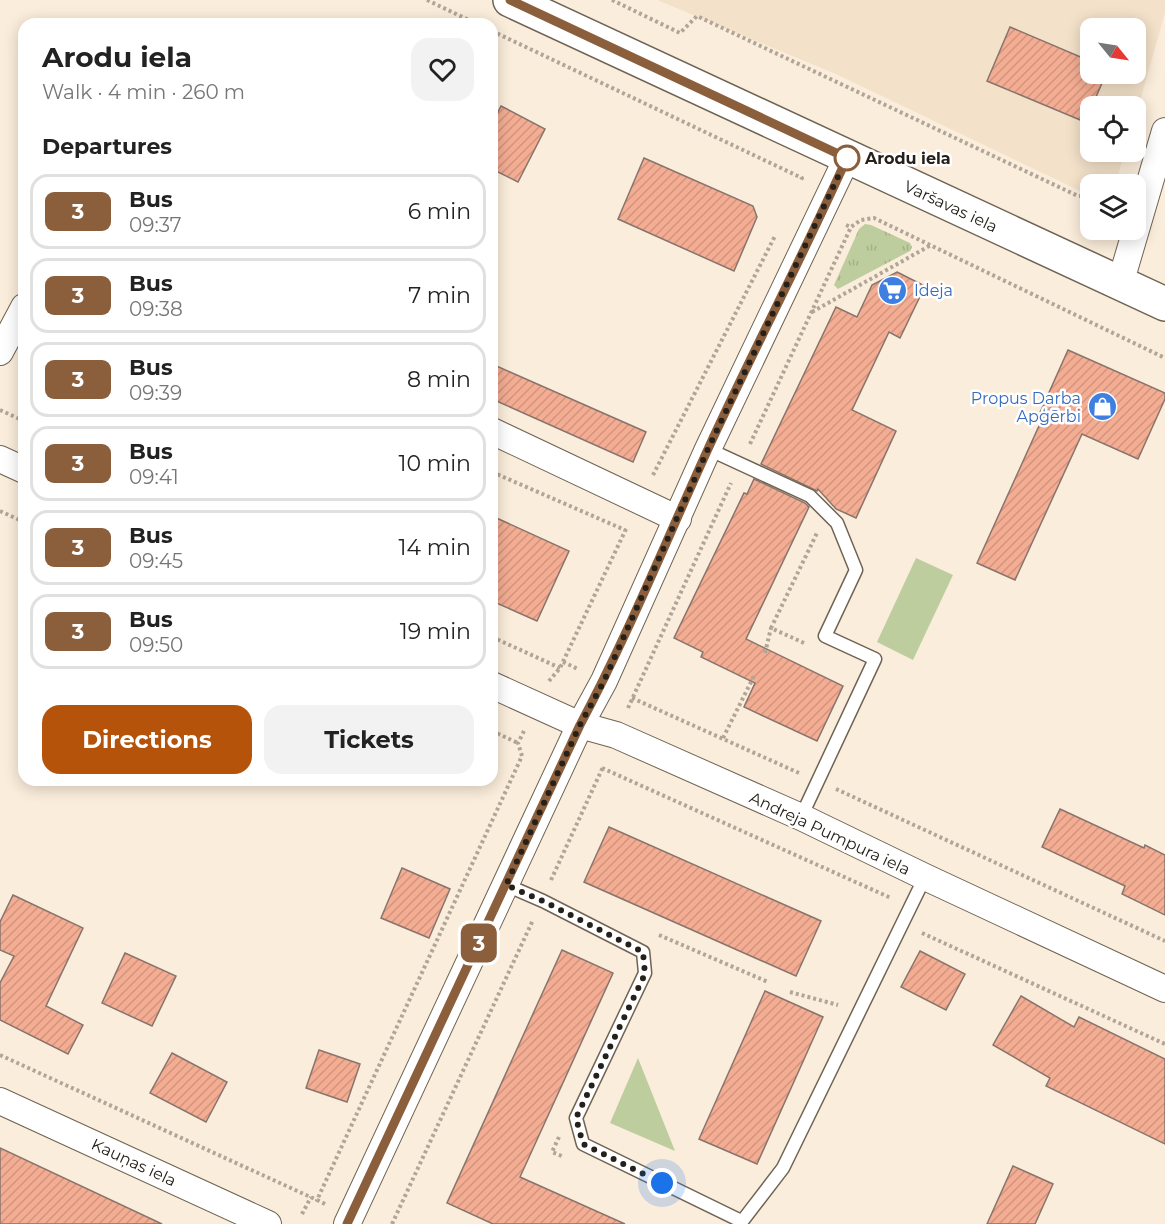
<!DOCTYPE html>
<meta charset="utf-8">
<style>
body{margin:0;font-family:Montserrat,sans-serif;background:#f2f2f2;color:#222;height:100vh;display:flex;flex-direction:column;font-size:22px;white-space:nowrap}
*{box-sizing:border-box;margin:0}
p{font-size:20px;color:#767676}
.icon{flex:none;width:33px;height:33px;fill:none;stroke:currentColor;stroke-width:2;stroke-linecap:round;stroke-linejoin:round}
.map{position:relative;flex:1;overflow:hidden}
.details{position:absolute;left:18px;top:18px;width:480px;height:768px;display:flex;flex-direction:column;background:#fff;border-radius:18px;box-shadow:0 3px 15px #0003}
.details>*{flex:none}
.badge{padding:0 12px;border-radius:9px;font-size:21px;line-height:39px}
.needle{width:39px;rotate:120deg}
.tools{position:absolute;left:1080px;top:18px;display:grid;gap:12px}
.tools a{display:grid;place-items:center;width:66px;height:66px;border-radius:12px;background:#fff;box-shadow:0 3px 15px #0003;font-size:30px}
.you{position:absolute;width:30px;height:30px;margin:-15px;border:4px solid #fff;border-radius:50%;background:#1a73e8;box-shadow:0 0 0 9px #1a73e833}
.map>.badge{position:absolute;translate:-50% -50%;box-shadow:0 0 0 3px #fff}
h2{padding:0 24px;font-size:22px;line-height:54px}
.round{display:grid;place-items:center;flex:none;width:63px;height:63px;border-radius:18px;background:#f2f2f2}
.head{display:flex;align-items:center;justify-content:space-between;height:102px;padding:0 24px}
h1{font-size:28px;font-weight:700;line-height:45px}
.primary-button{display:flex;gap:12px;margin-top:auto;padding:12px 24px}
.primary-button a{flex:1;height:69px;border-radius:18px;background:#b45309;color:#fff;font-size:24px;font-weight:700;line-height:69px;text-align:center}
.primary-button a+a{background:#f2f2f2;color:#222}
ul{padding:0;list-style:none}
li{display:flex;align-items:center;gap:18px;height:75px;margin:0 12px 9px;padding:0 12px;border:3px solid #e0e0e0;border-radius:18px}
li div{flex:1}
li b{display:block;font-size:22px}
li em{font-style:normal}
li .badge{min-width:66px;font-weight:700;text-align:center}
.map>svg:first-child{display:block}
.built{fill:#f3e1c9;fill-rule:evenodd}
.grass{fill:url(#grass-tufts)}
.park{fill:#becd9e}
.building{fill:url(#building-hatch);stroke:#88746d;stroke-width:1.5}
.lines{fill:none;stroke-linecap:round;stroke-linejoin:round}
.lane-casing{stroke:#6f6454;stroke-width:15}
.street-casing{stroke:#6f6454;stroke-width:28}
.secondary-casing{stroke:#6f6454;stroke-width:36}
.path{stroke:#b0a597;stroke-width:4;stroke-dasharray:3 3;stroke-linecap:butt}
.lane{stroke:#fff;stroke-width:12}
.street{stroke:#fff;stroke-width:26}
.secondary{stroke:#fff;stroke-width:33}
.line-casing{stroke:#fff;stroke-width:14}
.line{stroke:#8b5e3c;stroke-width:9}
.walk{stroke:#252019;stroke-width:6;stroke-dasharray:0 10.8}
.stop-dot{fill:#fff;stroke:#8b5e3c;stroke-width:3}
.labels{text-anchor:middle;stroke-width:5;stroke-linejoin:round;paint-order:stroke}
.stop-label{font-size:16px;font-weight:bold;fill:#252019;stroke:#fff;text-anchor:start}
.street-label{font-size:16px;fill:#252019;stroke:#fff}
.shop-label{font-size:16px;fill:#366cbe;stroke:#fff;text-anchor:start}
</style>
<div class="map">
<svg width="1165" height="1224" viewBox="0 0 1165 1224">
<defs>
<pattern id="grass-tufts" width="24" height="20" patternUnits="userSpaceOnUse" patternTransform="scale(1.5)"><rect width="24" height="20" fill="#becd9e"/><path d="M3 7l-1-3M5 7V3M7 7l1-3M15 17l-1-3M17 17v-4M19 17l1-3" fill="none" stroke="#a3b088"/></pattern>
<pattern id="building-hatch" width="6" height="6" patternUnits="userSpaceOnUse" patternTransform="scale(1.5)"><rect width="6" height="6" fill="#f4ad93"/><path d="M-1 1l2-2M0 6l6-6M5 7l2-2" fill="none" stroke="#d1957e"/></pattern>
</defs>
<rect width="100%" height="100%" fill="#fbeddb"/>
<!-- built -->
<path class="built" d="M657,0H1165V13L1136,115V106H1090V152H1125L1117,179L1109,184H1090V191H1080L836,74ZM1090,28H1136V74H1090Z"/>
<!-- grass -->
<path class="grass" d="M865,224L871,225L910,243L912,247L910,251L838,289L834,285L859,229Z"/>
<!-- park -->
<g class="park">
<path d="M916,558L953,575L913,660L877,642Z"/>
<path d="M638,1058L675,1151L610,1123Z"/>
</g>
<!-- building -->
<g class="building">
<path d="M1010,27L1090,61V74H1106L1085,122L987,81Z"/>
<path d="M501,106L545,129L518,182L492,169V124Z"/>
<path d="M644,158L753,206L757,217L734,271L618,219Z"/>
<path d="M897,272L925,286L900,338L889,332L852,410L896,431L856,518L836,509L818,489L817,491L761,464L836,307L857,317L872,285Z"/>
<path d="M1068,350L1165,393V399L1138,459L1082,434L1015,580L977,563L1043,417L1039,415Z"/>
<path d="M492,364L646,432L633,462L492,399Z"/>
<path d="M754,479L805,503L809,507L746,639L843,686L817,741L744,707L755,683L701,657L703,652L674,638L744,493L747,494Z"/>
<path d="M492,516L569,551L537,621L492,601Z"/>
<path d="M1060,809L1144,848L1145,845L1165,855V915L1122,894L1125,886L1042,847Z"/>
<path d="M609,827L821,921L796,976L584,882Z"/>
<path d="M402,868L450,889L429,938L381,918Z"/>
<path d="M13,895L83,928L46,1006L83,1025L68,1054L0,1020V983L14,956L0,950V922Z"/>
<path d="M562,950L613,973L520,1177L625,1224H493L447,1203Z"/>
<path d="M920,951L965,974L946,1010L901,987Z"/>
<path d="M125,953L176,976L152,1026L102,1003Z"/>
<path d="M765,991L823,1017L757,1164L699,1139Z"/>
<path d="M1021,996L1074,1027L1079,1017L1165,1059V1144L1046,1086L1050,1078L993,1045Z"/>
<path d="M319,1050L360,1064L347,1102L306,1088Z"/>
<path d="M172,1053L227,1082L206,1122L150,1093Z"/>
<path d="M0,1148L162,1224H0Z"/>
<path d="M1013,1166L1053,1184L1035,1224H987Z"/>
</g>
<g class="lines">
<defs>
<g id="lane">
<path d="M708,449L810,496L837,523L856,570L825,636L875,659L801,817"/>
<path d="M506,885L543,901L643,952L645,973L576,1118L583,1144L741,1221"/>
<path d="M740,1224L783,1168L925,877"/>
</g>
<g id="street">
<path d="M1120,284L1165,131"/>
<path d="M0,352L24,307"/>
<path d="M492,431L678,519"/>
<path d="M0,459L24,470"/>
<path d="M492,685L580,725L616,735L801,817L925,877L1165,989"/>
<path d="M0,1101L268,1224"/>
<path d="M347,1224L580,725L604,681L708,449L847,158"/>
</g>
<path id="secondary" d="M510,0L1165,304"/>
</defs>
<!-- lane casing -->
<use href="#lane" class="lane-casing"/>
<!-- street casing -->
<use href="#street" class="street-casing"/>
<!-- secondary casing -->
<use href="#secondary" class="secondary-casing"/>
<!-- path -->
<g class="path">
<path d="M427,0L477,24"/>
<path d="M612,0L680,33L697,16L1078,196H1090"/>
<path d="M492,31L802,178L800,182"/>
<path d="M846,225L851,227L861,220L874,218L1165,358"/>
<path d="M812,312L931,245"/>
<path d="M0,410L24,421"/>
<path d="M750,444L851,227"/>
<path d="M492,472L625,530"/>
<path d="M653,475L775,236"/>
<path d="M0,511L24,522"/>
<path d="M492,637L560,668"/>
<path d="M804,643L771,628L817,533"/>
<path d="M765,653L771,628"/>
<path d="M563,662L578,669"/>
<path d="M549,681L560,668L627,527"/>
<path d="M632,698L799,773"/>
<path d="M628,708L731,483"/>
<path d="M492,731L518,743"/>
<path d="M723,738L754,676"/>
<path d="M602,768L891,898"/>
<path d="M836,789L1165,941"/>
<path d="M551,880L603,767"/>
<path d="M922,933L1165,1044"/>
<path d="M659,935L768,982"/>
<path d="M790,992L838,1005"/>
<path d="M0,1055L317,1200"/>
<path d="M559,1137L552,1152L564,1157"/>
<path d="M325,1204L317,1200L522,756L518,743L524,731"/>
<path d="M302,1214L311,1197"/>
<path d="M392,1224L533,920"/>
</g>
<!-- lane -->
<use href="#lane" class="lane"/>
<!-- street -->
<use href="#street" class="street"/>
<!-- secondary -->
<use href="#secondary" class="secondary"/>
</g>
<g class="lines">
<defs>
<path id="line" d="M347,1224L580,725C628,635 666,541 708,449C753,351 803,256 847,158L510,0"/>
</defs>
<!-- line casing -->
<use href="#line" class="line-casing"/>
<!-- line -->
<use href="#line" class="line"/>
<!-- walk -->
<path class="walk" d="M662,1183L583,1144L576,1118L645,974L643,952L543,901L506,885L580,725L604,681L708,449L847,158"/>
</g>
<!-- icons -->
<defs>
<symbol id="supermarket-disc" viewBox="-11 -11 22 22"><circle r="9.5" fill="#3f7fe0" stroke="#fff"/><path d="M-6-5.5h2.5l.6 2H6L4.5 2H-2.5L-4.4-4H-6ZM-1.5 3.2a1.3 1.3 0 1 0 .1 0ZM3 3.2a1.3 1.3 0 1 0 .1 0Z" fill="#fff"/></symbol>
<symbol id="shop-disc" viewBox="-11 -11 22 22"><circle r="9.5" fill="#3f7fe0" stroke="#fff"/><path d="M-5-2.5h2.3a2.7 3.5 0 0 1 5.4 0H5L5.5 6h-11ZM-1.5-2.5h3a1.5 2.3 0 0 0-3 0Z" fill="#fff"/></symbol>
</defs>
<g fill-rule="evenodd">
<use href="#supermarket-disc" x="876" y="274" width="33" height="33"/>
<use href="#shop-disc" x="1086" y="390" width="33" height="33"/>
</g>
<!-- markers -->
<circle class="stop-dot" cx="847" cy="158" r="12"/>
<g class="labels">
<!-- stop labels -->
<g class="stop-label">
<text x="865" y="164">Arodu iela</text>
</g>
<!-- street labels -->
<g class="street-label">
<text transform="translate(951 206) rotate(25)" y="6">Varšavas iela</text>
<text transform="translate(830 833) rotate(25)" y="6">Andreja Pumpura iela</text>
<text transform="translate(134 1162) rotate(25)" y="6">Kauņas iela</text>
</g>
<!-- shop labels -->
<g class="shop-label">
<text x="914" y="296">Ideja</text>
<text x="1081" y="404" text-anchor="end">Propus Darba<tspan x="1081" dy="18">Apģērbi</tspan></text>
</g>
</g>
</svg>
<div class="tools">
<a><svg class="needle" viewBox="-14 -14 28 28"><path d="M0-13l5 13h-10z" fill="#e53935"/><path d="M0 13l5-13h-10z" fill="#767676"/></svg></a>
<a><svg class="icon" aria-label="locate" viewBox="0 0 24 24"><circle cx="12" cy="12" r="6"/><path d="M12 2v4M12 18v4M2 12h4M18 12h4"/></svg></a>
<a><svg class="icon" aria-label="layers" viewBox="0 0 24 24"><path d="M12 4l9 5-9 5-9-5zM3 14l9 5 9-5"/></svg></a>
</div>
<div class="you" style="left:662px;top:1183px"></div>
<b class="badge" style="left:479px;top:943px;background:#8b5e3c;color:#fff">3</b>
<section class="details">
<div class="head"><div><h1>Arodu iela</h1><p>Walk · 4 min · 260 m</p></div><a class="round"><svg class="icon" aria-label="heart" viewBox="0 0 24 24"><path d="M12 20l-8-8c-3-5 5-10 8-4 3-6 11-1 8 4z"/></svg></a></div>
<h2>Departures</h2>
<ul>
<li><span class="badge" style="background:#8b5e3c;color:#fff">3</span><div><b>Bus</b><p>09:37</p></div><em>6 min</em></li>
<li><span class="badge" style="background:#8b5e3c;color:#fff">3</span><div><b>Bus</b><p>09:38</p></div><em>7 min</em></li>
<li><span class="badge" style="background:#8b5e3c;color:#fff">3</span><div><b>Bus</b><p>09:39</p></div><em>8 min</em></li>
<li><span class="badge" style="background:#8b5e3c;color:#fff">3</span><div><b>Bus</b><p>09:41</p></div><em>10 min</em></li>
<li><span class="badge" style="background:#8b5e3c;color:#fff">3</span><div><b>Bus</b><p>09:45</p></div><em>14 min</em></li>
<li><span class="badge" style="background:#8b5e3c;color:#fff">3</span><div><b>Bus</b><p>09:50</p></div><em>19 min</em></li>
</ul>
<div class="primary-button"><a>Directions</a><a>Tickets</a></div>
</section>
</div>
